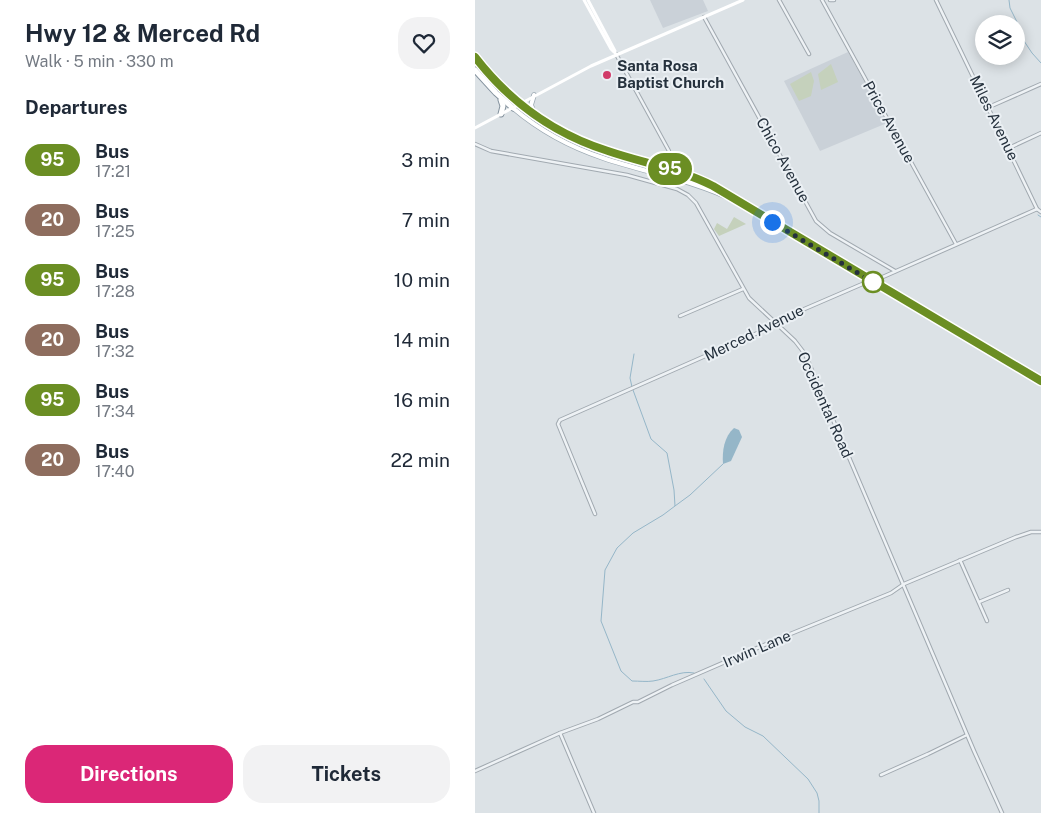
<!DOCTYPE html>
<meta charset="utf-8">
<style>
body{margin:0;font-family:"Public Sans",sans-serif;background:#f2f2f3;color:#1f2937;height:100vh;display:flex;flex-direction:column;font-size:19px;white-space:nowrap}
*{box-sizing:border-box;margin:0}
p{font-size:16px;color:#747a83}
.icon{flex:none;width:28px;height:28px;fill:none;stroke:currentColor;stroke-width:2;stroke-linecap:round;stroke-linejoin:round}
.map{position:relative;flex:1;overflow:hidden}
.side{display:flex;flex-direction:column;background:#fff;width:475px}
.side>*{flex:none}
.badge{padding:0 10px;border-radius:16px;font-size:18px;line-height:32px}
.tools{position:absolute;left:500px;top:15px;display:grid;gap:10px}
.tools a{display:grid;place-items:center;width:50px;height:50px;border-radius:50%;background:#fff;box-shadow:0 2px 12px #0003;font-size:25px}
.you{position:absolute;width:25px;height:25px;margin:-12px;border:4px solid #fff;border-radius:50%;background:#1a73e8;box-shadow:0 0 0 8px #1a73e833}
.map>.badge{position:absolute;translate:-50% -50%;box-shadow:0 0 0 2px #fff}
h2{padding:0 25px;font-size:19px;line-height:45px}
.round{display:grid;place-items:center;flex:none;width:52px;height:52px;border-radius:20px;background:#f2f2f3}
.head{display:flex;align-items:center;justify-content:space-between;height:85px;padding:0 25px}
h1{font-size:24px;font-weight:700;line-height:38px}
.button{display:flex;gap:10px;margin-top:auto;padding:10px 25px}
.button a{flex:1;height:58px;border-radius:20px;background:#db2777;color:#fff;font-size:20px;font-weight:700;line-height:58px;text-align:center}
.button a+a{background:#f2f2f3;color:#1f2937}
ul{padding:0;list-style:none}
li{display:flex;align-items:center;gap:15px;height:60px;padding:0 25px}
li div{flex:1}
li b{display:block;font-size:19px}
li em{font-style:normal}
li .badge{min-width:55px;font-weight:700;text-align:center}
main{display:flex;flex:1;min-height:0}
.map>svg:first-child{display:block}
.built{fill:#cad1d8}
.green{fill:#c5d1bc}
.water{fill:#95b6c8}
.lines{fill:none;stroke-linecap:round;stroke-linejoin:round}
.stream{stroke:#95b6c8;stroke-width:1}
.minor-casing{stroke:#a1a9b0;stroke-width:4.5}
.tertiary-casing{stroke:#a1a9b0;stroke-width:4.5}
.primary-casing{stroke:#9ba8b2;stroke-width:5.5}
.motorway-casing{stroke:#83919d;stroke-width:7}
.minor{stroke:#eef2f5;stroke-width:2.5}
.tertiary{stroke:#eef2f5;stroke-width:2.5}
.secondary{stroke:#fff;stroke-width:3}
.primary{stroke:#fff;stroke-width:4}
.motorway{stroke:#fff;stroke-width:5}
.line-casing{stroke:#fff;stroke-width:11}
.line{stroke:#6b8e23;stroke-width:8}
.walk{stroke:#25313d;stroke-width:5;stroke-dasharray:0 9}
.poi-dot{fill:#d13b69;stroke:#ebf0f4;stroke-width:2}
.stop-dot{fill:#fff;stroke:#6b8e23;stroke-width:2.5}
.labels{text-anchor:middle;stroke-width:4;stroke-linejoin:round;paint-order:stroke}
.poi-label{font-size:15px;font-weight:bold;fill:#25313d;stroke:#ebf0f4;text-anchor:start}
.street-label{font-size:15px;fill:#25313d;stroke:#ebf0f4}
</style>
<main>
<section class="side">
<div class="head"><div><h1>Hwy 12 &amp; Merced Rd</h1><p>Walk · 5 min · 330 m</p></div><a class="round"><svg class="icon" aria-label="heart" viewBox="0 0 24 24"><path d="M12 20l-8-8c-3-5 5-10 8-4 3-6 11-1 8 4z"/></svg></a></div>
<h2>Departures</h2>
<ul>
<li><span class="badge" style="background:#6b8e23;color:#fff">95</span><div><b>Bus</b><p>17:21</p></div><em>3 min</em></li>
<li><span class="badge" style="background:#8e6d5e;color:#fff">20</span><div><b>Bus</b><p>17:25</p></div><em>7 min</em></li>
<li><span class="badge" style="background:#6b8e23;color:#fff">95</span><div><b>Bus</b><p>17:28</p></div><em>10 min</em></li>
<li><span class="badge" style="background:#8e6d5e;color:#fff">20</span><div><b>Bus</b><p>17:32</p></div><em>14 min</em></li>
<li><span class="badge" style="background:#6b8e23;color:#fff">95</span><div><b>Bus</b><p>17:34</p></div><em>16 min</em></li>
<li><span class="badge" style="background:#8e6d5e;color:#fff">20</span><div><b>Bus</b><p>17:40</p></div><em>22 min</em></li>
</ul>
<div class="button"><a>Directions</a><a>Tickets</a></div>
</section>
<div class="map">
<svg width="566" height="813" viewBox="0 0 566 813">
<rect width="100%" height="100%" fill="#dce2e6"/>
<!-- built -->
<g class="built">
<path d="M175,0H228L233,11L188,28Z"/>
<path d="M373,52L412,123L345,151L309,81Z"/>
</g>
<!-- green -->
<g class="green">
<path d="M356,64L363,82L346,90L343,74Z"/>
<path d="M336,72L339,81L336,96L324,101L315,84Z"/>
<path d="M259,217L271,224L244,236L239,229L242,223L252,229Z"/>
</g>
<!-- water -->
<path class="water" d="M259,428L264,430L267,437L256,461L248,464C247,451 249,437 259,428Z"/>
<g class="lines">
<!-- stream -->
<g class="stream">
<path d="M534,0L535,8L543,24L547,38L557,53L566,63"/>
<path d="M563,215L566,217"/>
<path d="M157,387L155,378L159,354"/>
<path d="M158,390L176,439L192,453L199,490L200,506L188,515L158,533L142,548L130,570L126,621L146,671L157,681C164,681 172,682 178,681C192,679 205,670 219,673"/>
<path d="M200,506L215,495L248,464"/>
<path d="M229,679L251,711L270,727L288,736L333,779L342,793L344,801V813"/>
</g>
<defs>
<g id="minor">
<path d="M304,0L334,54"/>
<path d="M347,0L481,244"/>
<path d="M355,0H359"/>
<path d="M461,0L562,209"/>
<path d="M229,17L341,221L355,233L420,271"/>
<path d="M141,54L194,151"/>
<path d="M514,107L566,84"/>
<path d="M534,148L566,133"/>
<path d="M205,316L268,289"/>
<path d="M120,514L83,424L85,420L287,331L304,320L392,282L401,280L562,209L566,212"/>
<path d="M485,560L512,621"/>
<path d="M504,602L533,590"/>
<path d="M85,733L119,813"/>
<path d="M0,771L85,733L123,719L158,702H163L197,685L303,639L416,593L429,584L541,537L556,532H566"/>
<path d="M406,775L453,754L492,735"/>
</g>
<path id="tertiary" d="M0,144L16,151L152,175L202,189L213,195L221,203L274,298L320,341L330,354L499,751L527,813"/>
<g id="primary">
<path d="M59,95L56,105L58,110L62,114"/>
<path d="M45,104C71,124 100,141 132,151C176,165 219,174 259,198"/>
<path d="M38,108C64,130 95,147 128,158C172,173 218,180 260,201L566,381"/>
</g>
<g id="motorway">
<path d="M0,57L19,79L45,104"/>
<path d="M0,70L21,93L38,108"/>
<path d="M26,100L28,106L26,114"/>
</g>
</defs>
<!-- minor casing -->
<use href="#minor" class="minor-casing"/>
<!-- tertiary casing -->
<use href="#tertiary" class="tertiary-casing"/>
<!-- primary casing -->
<use href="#primary" class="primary-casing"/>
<!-- motorway casing -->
<use href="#motorway" class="motorway-casing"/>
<!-- minor -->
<use href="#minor" class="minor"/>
<!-- tertiary -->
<use href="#tertiary" class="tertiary"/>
<!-- secondary -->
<g class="secondary">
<path d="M109,0L136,49L141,54"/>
<path d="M113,0L140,51"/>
<path d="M0,128L116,66L268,0"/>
</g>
<!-- primary -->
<use href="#primary" class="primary"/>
<!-- motorway -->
<use href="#motorway" class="motorway"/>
</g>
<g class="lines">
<defs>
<path id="line" d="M0,57C34,101 79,134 133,151C168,163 205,169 238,186L566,381"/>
</defs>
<!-- line casing -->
<use href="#line" class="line-casing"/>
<!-- line -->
<use href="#line" class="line"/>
<!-- walk -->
<path class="walk" d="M297,222L398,282"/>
</g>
<!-- markers -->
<circle class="poi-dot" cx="132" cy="75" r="5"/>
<circle class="stop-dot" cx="398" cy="282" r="10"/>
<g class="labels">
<!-- poi labels -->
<g class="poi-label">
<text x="142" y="71">Santa Rosa<tspan x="142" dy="17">Baptist Church</tspan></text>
</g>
<!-- street labels -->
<g class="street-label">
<text transform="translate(519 118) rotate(64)" y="5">Miles Avenue</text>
<text transform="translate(414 122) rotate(61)" y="5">Price Avenue</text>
<text transform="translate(308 160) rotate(61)" y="5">Chico Avenue</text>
<text transform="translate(279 333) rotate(-26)" y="5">Merced Avenue</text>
<text transform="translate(350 405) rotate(66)" y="5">Occidental Road</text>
<text transform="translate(282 649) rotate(-23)" y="5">Irwin Lane</text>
</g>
</g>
</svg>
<div class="tools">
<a><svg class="icon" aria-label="layers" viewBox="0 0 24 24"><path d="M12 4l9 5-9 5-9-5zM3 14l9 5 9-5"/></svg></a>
</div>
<div class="you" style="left:297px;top:222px"></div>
<b class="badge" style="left:195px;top:169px;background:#6b8e23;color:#fff">95</b>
</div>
</main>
